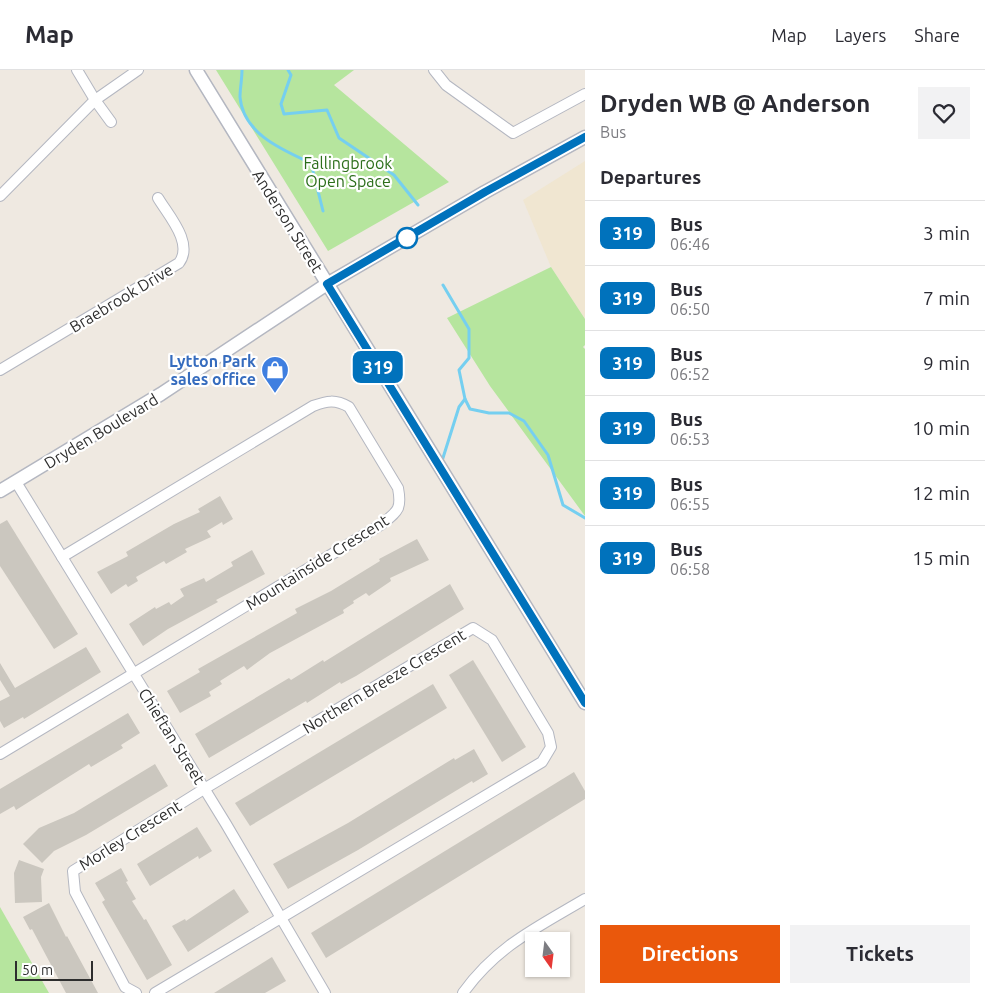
<!DOCTYPE html>
<style>
body{margin:0;font-family:Ubuntu,sans-serif;background:#f2f2f3;color:#2b2b33;height:100vh;display:flex;flex-direction:column;font-size:19px;white-space:nowrap}
*{box-sizing:border-box;margin:0}
p{font-size:16px;color:#7c7c81}
.icon{flex:none;width:28px;height:28px;fill:none;stroke:currentColor;stroke-width:2;stroke-linecap:round;stroke-linejoin:round}
.map{position:relative;flex:1;overflow:hidden}
.drawer{display:flex;flex-direction:column;background:#fff;width:400px}
.drawer>*{flex:none}
.badge{padding:0 10px;border-radius:8px;font-size:18px;line-height:32px}
.needle{width:32px;rotate:166deg}
.controls{position:absolute;left:525px;top:862px;display:grid;gap:10px}
.controls a{display:grid;place-items:center;width:45px;height:45px;border-radius:0px;background:#fff;box-shadow:0 1px 4px #0004;font-size:25px}
.scale{position:absolute;left:15px;bottom:12px;width:78px;box-sizing:border-box;padding-left:5px;border:2px solid #2e2e2e;border-top:0;font-size:14px;line-height:18px;white-space:nowrap;color:#2e2e2e;-webkit-text-stroke:4px #fff;paint-order:stroke}
.map>.badge{position:absolute;translate:-50% -50%;box-shadow:0 0 0 2px #fff}
h2{padding:0 15px;font-size:19px;line-height:45px}
.round{display:grid;place-items:center;flex:none;width:52px;height:52px;border-radius:0px;background:#f2f2f3}
.summary{display:flex;align-items:center;justify-content:space-between;height:85px;padding:0 15px}
h1{font-size:24px;font-weight:600;line-height:38px}
.button{display:flex;gap:10px;margin-top:auto;padding:10px 15px}
.button a{flex:1;height:58px;border-radius:0px;background:#ea580c;color:#fff;font-size:20px;font-weight:600;line-height:58px;text-align:center}
.button a+a{background:#f2f2f3;color:#2b2b33}
ul{padding:0;list-style:none}
li{display:flex;align-items:center;gap:15px;height:65px;padding:0 15px;border-top:1px solid #e1e1e2}
li div{flex:1}
li b{display:block;font-size:19px}
li em{font-style:normal}
li .badge{min-width:55px;font-weight:700;text-align:center}
header{display:flex;align-items:center;gap:30px;box-sizing:border-box;height:70px;padding:0 25px;background:#fff;border-bottom:1px solid #e1e1e2}
header strong{font-size:24px}
nav{display:flex;gap:28px;margin-inline-start:auto;font-size:18px}
main{display:flex;flex:1;min-height:0}
.map>svg:first-child{display:block}
.education{fill:#f0e6d1}
.green{fill:#b6e59e}
.lines{fill:none;stroke-linecap:round;stroke-linejoin:round}
.stream{stroke:#75cff0;stroke-width:3}
.building{fill:#cbc7bf}
.minor-casing{stroke:#b4b7c1;stroke-width:12}
.tertiary-casing{stroke:#b4b7c1;stroke-width:15}
.minor{stroke:#fff;stroke-width:10}
.tertiary{stroke:#fff;stroke-width:12}
.line-casing{stroke:#fff;stroke-width:11}
.line{stroke:#0072bc;stroke-width:8}
.stop-dot{fill:#fff;stroke:#0072bc;stroke-width:2.5}
.labels{text-anchor:middle;stroke-width:4.5;stroke-linejoin:round;paint-order:stroke}
.park-label{font-size:16px;fill:#2c6e1b;stroke:#fff}
.street-label{font-size:16px;fill:#2e2e2e;stroke:#fff}
.shop-label{font-size:16px;font-weight:bold;fill:#366cbe;stroke:#fff;text-anchor:end}
</style>
<header>
<strong>Map</strong>
<nav><a>Map</a><a>Layers</a><a>Share</a></nav>
</header>
<main>
<div class="map">
<svg width="585" height="923" viewBox="0 0 585 923">
<rect width="100%" height="100%" fill="#efe9e1"/>
<!-- education -->
<path class="education" d="M585,91V249L551,197L523,130Z"/>
<!-- green -->
<g class="green">
<path d="M216,0H354L334,15L449,112L328,181Z"/>
<path d="M551,197L585,249V275L583,277L585,279V446L490,316L447,248Z"/>
<path d="M0,837L49,923H0Z"/>
</g>
<g class="lines">
<!-- stream -->
<g class="stream">
<path d="M242,0C242,9 240,19 240,27C243,64 283,80 311,93L323,141"/>
<path d="M288,0L291,5L281,34L284,44L327,40L339,68L394,105L418,135"/>
<path d="M443,215L469,259V288L459,300L465,329L470,339L489,343H509L524,351L548,385L563,435L585,448"/>
<path d="M442,391L459,337L465,329"/>
</g>
</g>
<!-- building -->
<g class="building">
<path d="M220,426L233,449L223,455L222,452L207,461L211,467L185,479L187,482L166,494L164,491L136,507L138,511L128,517L126,514L111,524L97,502L128,486L126,482L174,454L200,442L198,439Z"/>
<path d="M7,450L78,564L54,579L0,496V454Z"/>
<path d="M417,469L429,490L390,508L391,511L369,526L366,523L353,531L354,533L343,540L344,543L270,583L247,600L244,596L231,604L220,611L222,614L209,622L211,626L180,643L167,621L200,602L198,599L297,543L295,539L331,521L380,491L379,489Z"/>
<path d="M252,480L265,504L216,530L218,532L168,559L143,576L129,554L155,537L156,539L169,532L171,535L184,526L180,519L204,508L206,512L233,496L231,492Z"/>
<path d="M450,514L464,539L356,606L341,614L340,612L307,633L306,631L209,688L195,664L289,608L291,610L323,590L324,592Z"/>
<path d="M86,577L101,602L24,649L23,647L4,658L0,651V631L10,626L0,610V593L15,618Z"/>
<path d="M473,590L526,677L502,692L449,605Z"/>
<path d="M433,614L447,638L250,756L235,733Z"/>
<path d="M128,643L140,663L121,675L123,678L91,697L89,694L16,740L14,736L0,744V719Z"/>
<path d="M474,679L488,704L473,713L472,711L358,780L288,819L273,794L348,753L454,688L455,690Z"/>
<path d="M155,694L168,716L86,765L54,781L42,793L23,774L39,758L74,743Z"/>
<path d="M574,702L585,721V729L326,888L311,863Z"/>
<path d="M197,757L212,781L199,789L198,786L150,816L137,794Z"/>
<path d="M19,790L44,799L41,807L42,832L15,833L14,803Z"/>
<path d="M121,798L128,811L126,812L136,829L132,831L144,850L146,849L172,895L147,910L102,832L105,830L95,813Z"/>
<path d="M234,819L249,842L188,882L172,856L185,849L186,851Z"/>
<path d="M49,833L66,867L67,866L98,923H66L32,859L30,860L23,847Z"/>
<path d="M272,887L286,911L265,923H214Z"/>
</g>
<g class="lines">
<defs>
<g id="minor">
<path d="M77,0L95,30L111,52"/>
<path d="M434,0L446,15L513,63L585,24"/>
<path d="M0,126L95,30L138,0"/>
<path d="M0,300L179,193C194,173 168,145 158,128"/>
<path d="M16,412L226,754L325,923"/>
<path d="M0,684L382,454C398,441 402,439 398,418L349,337C335,329 327,331 313,336L62,487"/>
<path d="M136,923L125,917L75,822L73,801L204,719L473,558L492,570L548,663L551,677L542,692L155,923"/>
<path d="M463,923C497,876 536,858 585,829"/>
</g>
<g id="tertiary">
<path d="M196,0L585,633"/>
<path d="M0,421L161,324L327,214L485,122L585,67"/>
</g>
</defs>
<!-- minor casing -->
<use href="#minor" class="minor-casing"/>
<!-- tertiary casing -->
<use href="#tertiary" class="tertiary-casing"/>
<!-- minor -->
<use href="#minor" class="minor"/>
<!-- tertiary -->
<use href="#tertiary" class="tertiary"/>
</g>
<g class="lines">
<defs>
<path id="line" d="M585,67L485,122L327,214L585,633"/>
</defs>
<!-- line casing -->
<use href="#line" class="line-casing"/>
<!-- line -->
<use href="#line" class="line"/>
</g>
<!-- icons -->
<defs>
<symbol id="shop-pin" viewBox="-11 -11 22 30"><path d="M0 17L-7.5 6A9.5 9.5 0 1 1 7.5 6Z" fill="#3f7fe0" stroke="#fff"/><path d="M-5-2.5h2.3a2.7 3.5 0 0 1 5.4 0H5L5.5 6h-11ZM-1.5-2.5h3a1.5 2.3 0 0 0-3 0Z" fill="#fff"/></symbol>
</defs>
<g fill-rule="evenodd">
<use href="#shop-pin" x="259" y="284" width="32" height="43"/>
</g>
<!-- markers -->
<circle class="stop-dot" cx="407" cy="168" r="10"/>
<g class="labels">
<!-- park labels -->
<g class="park-label">
<text x="348" y="99">Fallingbrook<tspan x="348" dy="18">Open Space</tspan></text>
</g>
<!-- street labels -->
<g class="street-label">
<text transform="translate(288 151) rotate(58)" y="6">Anderson Street</text>
<text transform="translate(121 228) rotate(-31)" y="6">Braebrook Drive</text>
<text transform="translate(101 361) rotate(-31)" y="6">Dryden Boulevard</text>
<text transform="translate(317 492) rotate(-32)" y="6">Mountainside Crescent</text>
<text transform="translate(384 611) rotate(-31)" y="6">Northern Breeze Crescent</text>
<text transform="translate(172 666) rotate(58)" y="6">Chieftan Street</text>
<text transform="translate(130 765) rotate(-32)" y="6">Morley Crescent</text>
</g>
<!-- shop labels -->
<g class="shop-label">
<text x="256" y="297">Lytton Park<tspan x="256" dy="18">sales office</tspan></text>
</g>
</g>
</svg>
<div class="controls">
<a><svg class="needle" viewBox="-14 -14 28 28"><path d="M0-13l5 13h-10z" fill="#e53935"/><path d="M0 13l5-13h-10z" fill="#7c7c81"/></svg></a>
</div>
<div class="scale">50 m</div>
<b class="badge" style="left:378px;top:297px;background:#0072bc;color:#fff">319</b>
</div>
<section class="drawer">
<div class="summary"><div><h1>Dryden WB @ Anderson</h1><p>Bus</p></div><a class="round"><svg class="icon" aria-label="heart" viewBox="0 0 24 24"><path d="M12 20l-8-8c-3-5 5-10 8-4 3-6 11-1 8 4z"/></svg></a></div>
<h2>Departures</h2>
<ul>
<li><span class="badge" style="background:#0072bc;color:#fff">319</span><div><b>Bus</b><p>06:46</p></div><em>3 min</em></li>
<li><span class="badge" style="background:#0072bc;color:#fff">319</span><div><b>Bus</b><p>06:50</p></div><em>7 min</em></li>
<li><span class="badge" style="background:#0072bc;color:#fff">319</span><div><b>Bus</b><p>06:52</p></div><em>9 min</em></li>
<li><span class="badge" style="background:#0072bc;color:#fff">319</span><div><b>Bus</b><p>06:53</p></div><em>10 min</em></li>
<li><span class="badge" style="background:#0072bc;color:#fff">319</span><div><b>Bus</b><p>06:55</p></div><em>12 min</em></li>
<li><span class="badge" style="background:#0072bc;color:#fff">319</span><div><b>Bus</b><p>06:58</p></div><em>15 min</em></li>
</ul>
<div class="button"><a>Directions</a><a>Tickets</a></div>
</section>
</main>
